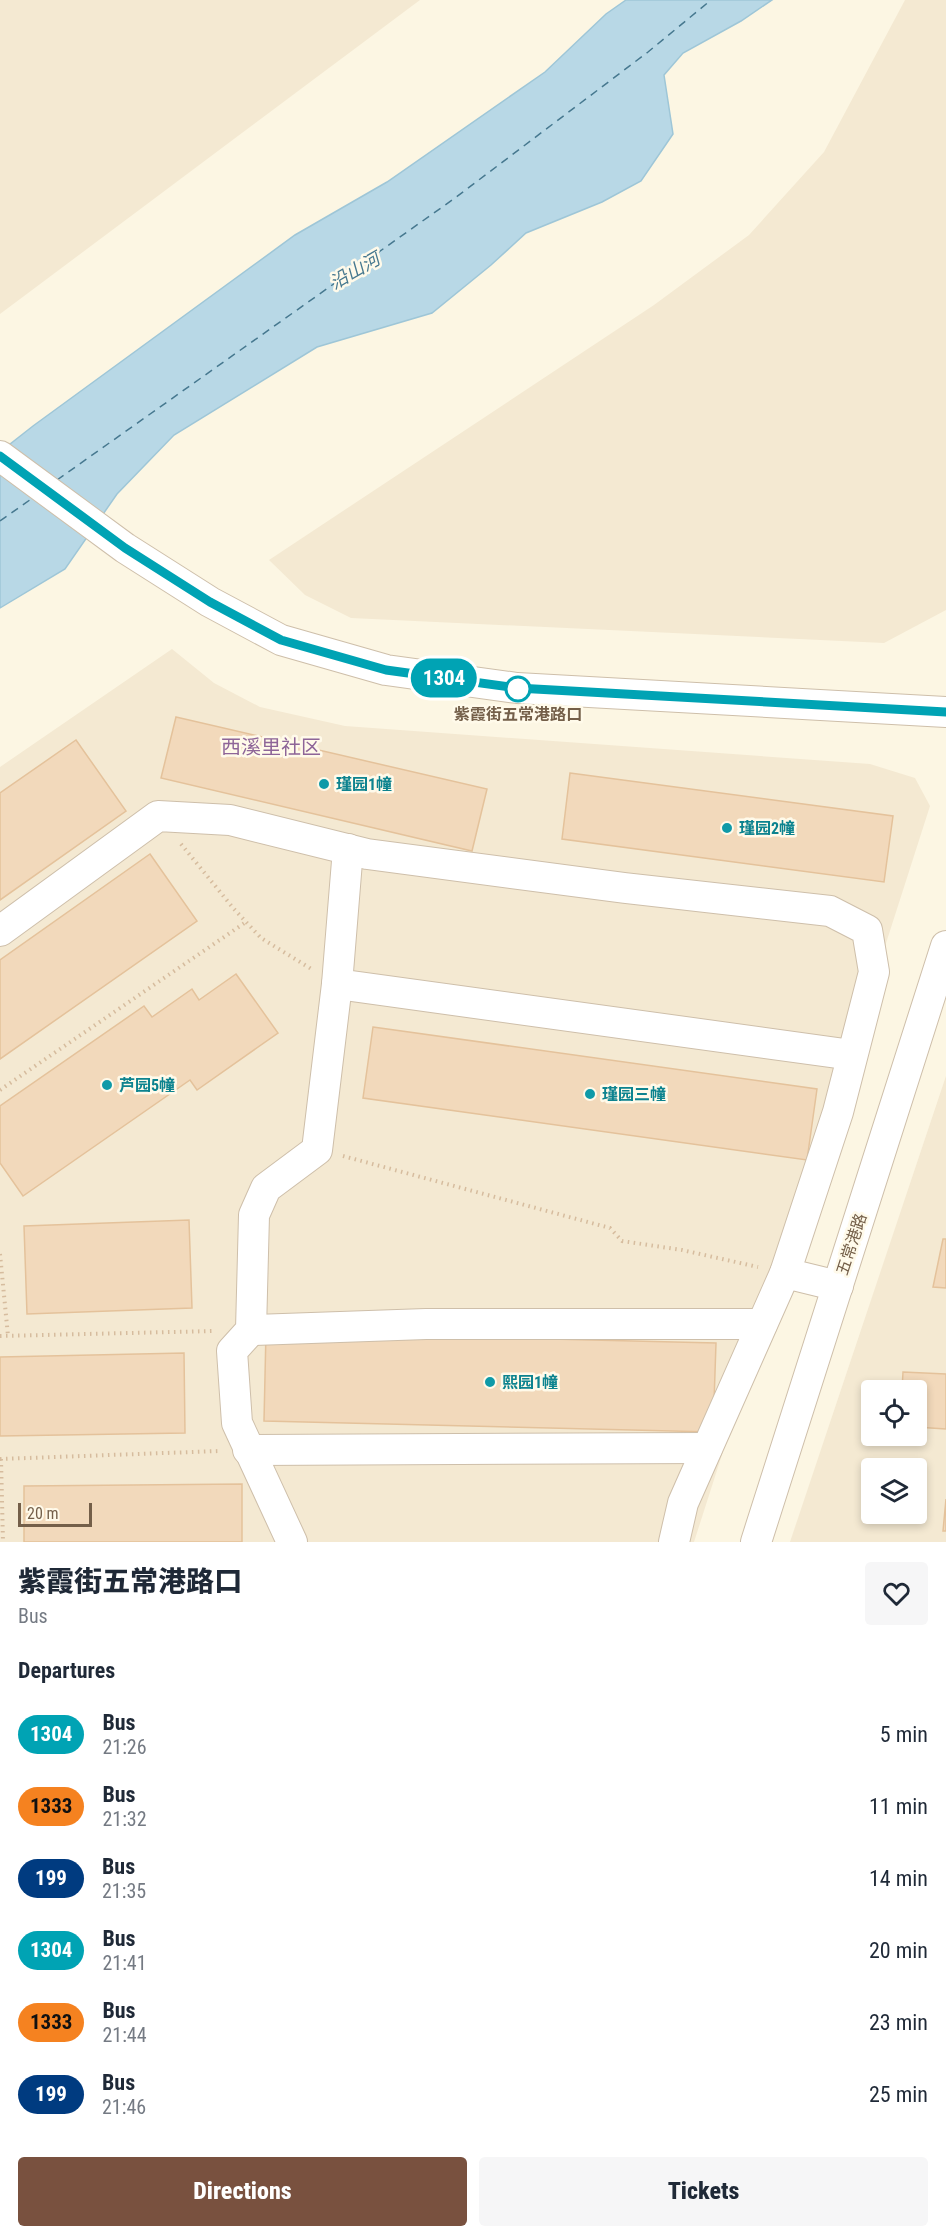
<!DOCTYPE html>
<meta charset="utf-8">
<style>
body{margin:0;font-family:"Roboto Condensed","Noto Sans SC",sans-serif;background:#f6f6f7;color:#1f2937;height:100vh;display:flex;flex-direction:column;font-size:22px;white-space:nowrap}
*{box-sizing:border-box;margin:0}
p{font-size:20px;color:#747a83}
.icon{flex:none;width:33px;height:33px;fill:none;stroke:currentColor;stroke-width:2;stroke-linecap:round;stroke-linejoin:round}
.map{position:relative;height:1542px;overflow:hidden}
.sheet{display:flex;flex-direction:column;background:#fff;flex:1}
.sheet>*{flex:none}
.badge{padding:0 12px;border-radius:20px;font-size:21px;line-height:39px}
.buttons{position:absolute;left:861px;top:1380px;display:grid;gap:12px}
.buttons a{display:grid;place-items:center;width:66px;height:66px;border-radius:6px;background:#fff;box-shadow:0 3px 9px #0003;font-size:30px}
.scale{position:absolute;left:18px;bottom:15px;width:74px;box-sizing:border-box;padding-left:6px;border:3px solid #745f49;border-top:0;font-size:16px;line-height:21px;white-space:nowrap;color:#745f49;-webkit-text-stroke:4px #fffaea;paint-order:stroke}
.map>.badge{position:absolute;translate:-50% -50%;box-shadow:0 0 0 3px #fff}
h2{padding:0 18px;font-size:22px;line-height:54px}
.round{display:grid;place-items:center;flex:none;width:63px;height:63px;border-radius:6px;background:#f6f6f7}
.overview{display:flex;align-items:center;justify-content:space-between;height:102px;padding:0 18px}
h1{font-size:28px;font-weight:800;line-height:45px}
.primary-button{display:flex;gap:12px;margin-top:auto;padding:12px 18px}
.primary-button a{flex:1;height:69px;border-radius:6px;background:#79513f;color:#fff;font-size:24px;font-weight:800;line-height:69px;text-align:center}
.primary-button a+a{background:#f6f6f7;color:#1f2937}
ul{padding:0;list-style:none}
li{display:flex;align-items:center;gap:18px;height:72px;padding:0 18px}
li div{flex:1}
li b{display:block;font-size:22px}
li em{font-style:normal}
li .badge{min-width:66px;font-weight:700;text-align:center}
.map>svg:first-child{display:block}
.residential{fill:#f4e9d2;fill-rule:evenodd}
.water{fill:#b8d8e6;stroke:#9ec6d7;stroke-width:1.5}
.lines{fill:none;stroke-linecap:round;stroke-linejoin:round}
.ferry{stroke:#46788f;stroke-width:1.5;stroke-dasharray:8 6;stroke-linecap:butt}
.building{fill:#f2d9bb;stroke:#e4c29b;stroke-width:1.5}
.minor-casing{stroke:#cebfaa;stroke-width:32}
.path{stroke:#d6bc9e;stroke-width:4;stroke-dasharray:1.5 4.5;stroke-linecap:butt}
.minor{stroke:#fff;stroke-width:30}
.line-casing{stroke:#fff;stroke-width:14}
.line{stroke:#00a3b4;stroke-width:9}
.stop-dot{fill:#fff;stroke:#00a3b4;stroke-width:3}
.culture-dot{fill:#0f9aa8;stroke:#fffaea;stroke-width:2}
.labels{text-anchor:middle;stroke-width:5;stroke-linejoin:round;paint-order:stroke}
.stop-label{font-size:16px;font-weight:bold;fill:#745f49;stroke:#fffaea}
.culture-label{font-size:16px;font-weight:bold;fill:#0d838f;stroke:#fffaea;text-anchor:start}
.street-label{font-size:16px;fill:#745f49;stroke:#fffaea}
.water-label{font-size:18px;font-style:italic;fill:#46788f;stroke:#fffaea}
.quarter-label{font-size:20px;fill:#8e6598;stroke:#fffaea}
</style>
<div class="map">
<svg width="946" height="1542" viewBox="0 0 946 1542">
<rect width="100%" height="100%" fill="#fcf6e3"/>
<!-- residential -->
<g class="residential">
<path d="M0,0H420L0,314Z"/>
<path d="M905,0H946V610L884,643L351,618L305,595L269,560L654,305L749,235L824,152Z"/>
<path d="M172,649L214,683L260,707L345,726L870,764L915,778L930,806L694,1542H0V767Z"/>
<path d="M946,1076V1542H790ZM872,1390H916V1436H872ZM872,1468H916V1514H872Z"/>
</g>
<!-- water -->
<path class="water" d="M626,0H772L741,21L683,53L664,75L673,134L641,181L602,202L526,233L491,265L432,313L317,347L174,435L117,494L65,569L0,608V452L33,426L295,235L387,182L545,72L606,14Z"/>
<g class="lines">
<!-- ferry -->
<g class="ferry">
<path d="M57,480L455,198L648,52L711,0"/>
<path d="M0,521L34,497"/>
</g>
</g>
<!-- building -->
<g class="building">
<path d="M176,717L487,789L472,851L161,778Z"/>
<path d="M76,740L126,811L0,900V793Z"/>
<path d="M570,773L893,816L884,882L562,839Z"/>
<path d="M150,854L197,921L0,1059V960Z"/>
<path d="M236,974L278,1033L197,1090L190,1080L23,1196L0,1163V1106L144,1006L152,1017L192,989L199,1000Z"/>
<path d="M373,1027L817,1089L807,1160L363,1098Z"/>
<path d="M189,1220L192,1308L27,1314L24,1226Z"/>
<path d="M943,1239H946V1288L933,1287Z"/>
<path d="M266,1332L716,1343L713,1432L264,1421Z"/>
<path d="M184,1353L185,1433L0,1436V1357Z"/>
<path d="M903,1372L946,1374V1429L916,1427V1390H902Z"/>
<path d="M242,1484V1542H24V1486Z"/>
<path d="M946,1499V1531H943Z"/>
</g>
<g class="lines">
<defs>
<g id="minor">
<path d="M0,456L125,548L210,602L281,640L386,670L517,688L946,712"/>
<path d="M0,931L158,816L230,820L367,854L625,888L830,911L867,930L874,972L838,1112L785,1273L683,1503L674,1542"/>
<path d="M337,984L852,1055"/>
<path d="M785,1273L838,1286"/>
<path d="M251,1330L426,1324H762"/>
<path d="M248,1450L707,1448"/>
<path d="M292,1542L237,1423L232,1351L251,1330L254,1215L266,1188L317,1150L337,984L348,849"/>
<path d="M756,1542L946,946"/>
</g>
</defs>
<!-- minor casing -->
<use href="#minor" class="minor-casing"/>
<!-- path -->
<g class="path">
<path d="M181,844L234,909L261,938L313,970"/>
<path d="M0,1090L246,922"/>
<path d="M343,1156L610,1228L622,1241L682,1250L758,1267"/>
<path d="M0,1254L8,1336"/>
<path d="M0,1336L215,1331"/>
<path d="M0,1459L220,1451"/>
<path d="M1,1459L3,1542"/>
</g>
<!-- minor -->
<use href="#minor" class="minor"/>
</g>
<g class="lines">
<defs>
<path id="line" d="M0,456L125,548L210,602L281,640L386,670L517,688L946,712"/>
</defs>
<!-- line casing -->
<use href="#line" class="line-casing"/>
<!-- line -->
<use href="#line" class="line"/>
</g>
<!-- markers -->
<circle class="stop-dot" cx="518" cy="689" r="12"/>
<g class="culture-dot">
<circle cx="324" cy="784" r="6"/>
<circle cx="727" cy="828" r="6"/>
<circle cx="107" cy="1085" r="6"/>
<circle cx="590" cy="1094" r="6"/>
<circle cx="490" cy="1382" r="6"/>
</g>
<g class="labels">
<!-- stop labels -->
<g class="stop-label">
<text x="518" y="720">紫霞街五常港路口</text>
</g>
<!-- culture labels -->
<g class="culture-label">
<text x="336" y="790">瑾园1幢</text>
<text x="739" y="834">瑾园2幢</text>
<text x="119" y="1091">芦园5幢</text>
<text x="602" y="1100">瑾园三幢</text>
<text x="502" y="1388">熙园1幢</text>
</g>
<!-- street labels -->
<g class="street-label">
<text transform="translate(851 1244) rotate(-72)" y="6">五常港路</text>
</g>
<!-- water labels -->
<g class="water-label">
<text transform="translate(355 271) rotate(-30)" y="6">沿山河</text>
</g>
<!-- quarter labels -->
<g class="quarter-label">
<text x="271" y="754">西溪里社区</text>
</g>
</g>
</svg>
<div class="buttons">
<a><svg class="icon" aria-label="locate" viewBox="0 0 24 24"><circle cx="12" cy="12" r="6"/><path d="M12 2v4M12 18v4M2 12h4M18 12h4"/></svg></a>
<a><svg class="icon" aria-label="layers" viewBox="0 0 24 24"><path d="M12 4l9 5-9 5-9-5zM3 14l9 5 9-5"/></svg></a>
</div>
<div class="scale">20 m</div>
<b class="badge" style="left:444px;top:678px;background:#00a3b4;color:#fff">1304</b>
</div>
<section class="sheet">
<div class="overview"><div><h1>紫霞街五常港路口</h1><p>Bus</p></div><a class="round"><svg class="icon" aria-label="heart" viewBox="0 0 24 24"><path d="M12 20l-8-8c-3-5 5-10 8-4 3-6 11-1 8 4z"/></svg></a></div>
<h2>Departures</h2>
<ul>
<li><span class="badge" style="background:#00a3b4;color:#fff">1304</span><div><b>Bus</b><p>21:26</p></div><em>5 min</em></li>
<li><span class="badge" style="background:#f58220;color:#111">1333</span><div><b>Bus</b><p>21:32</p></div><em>11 min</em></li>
<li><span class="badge" style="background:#003b80;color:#fff">199</span><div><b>Bus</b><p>21:35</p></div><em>14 min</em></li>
<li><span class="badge" style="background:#00a3b4;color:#fff">1304</span><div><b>Bus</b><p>21:41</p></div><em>20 min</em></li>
<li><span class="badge" style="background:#f58220;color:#111">1333</span><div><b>Bus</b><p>21:44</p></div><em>23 min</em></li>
<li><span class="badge" style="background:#003b80;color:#fff">199</span><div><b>Bus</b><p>21:46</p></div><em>25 min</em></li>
</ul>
<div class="primary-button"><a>Directions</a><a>Tickets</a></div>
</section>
